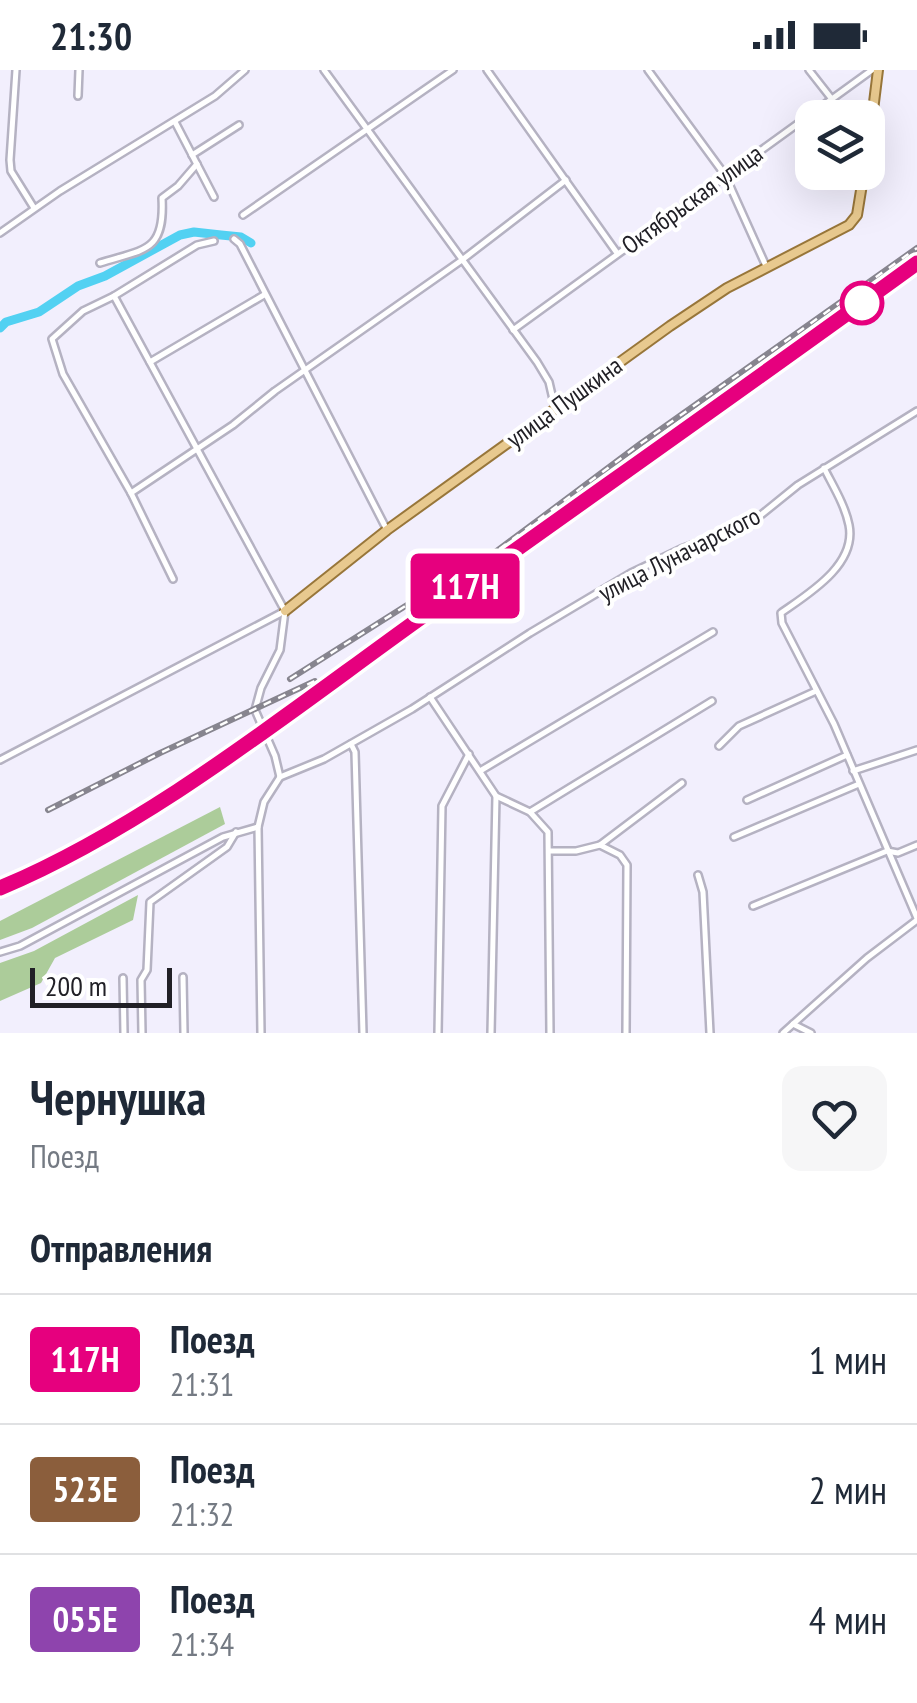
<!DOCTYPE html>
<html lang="ru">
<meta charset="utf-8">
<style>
body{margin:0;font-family:"PT Sans Narrow",sans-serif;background:#f6f6f7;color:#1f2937;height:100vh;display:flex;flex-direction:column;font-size:38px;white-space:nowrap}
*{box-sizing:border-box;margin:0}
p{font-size:32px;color:#747a83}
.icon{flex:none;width:55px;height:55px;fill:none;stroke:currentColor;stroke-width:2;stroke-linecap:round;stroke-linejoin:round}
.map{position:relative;height:963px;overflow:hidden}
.side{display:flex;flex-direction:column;background:#fff;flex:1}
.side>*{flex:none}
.badge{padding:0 20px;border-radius:8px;font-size:35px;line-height:65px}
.controls{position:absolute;left:795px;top:30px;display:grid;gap:20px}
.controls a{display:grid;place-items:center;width:90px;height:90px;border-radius:20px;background:#fff;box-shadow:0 10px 40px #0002;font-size:50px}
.scale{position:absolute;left:30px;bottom:25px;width:142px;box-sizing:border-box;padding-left:10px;border:5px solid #212026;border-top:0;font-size:28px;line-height:35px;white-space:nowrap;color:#212026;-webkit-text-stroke:8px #fff;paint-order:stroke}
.map>.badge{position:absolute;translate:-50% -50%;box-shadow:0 0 0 5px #fff}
h2{padding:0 30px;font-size:38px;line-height:90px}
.round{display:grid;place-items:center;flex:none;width:105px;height:105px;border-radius:20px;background:#f6f6f7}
.head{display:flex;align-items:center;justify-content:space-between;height:170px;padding:0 30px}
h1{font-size:48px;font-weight:800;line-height:75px}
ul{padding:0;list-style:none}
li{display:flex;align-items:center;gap:30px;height:130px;padding:0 30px;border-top:2px solid #e0e1e3}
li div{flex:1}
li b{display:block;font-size:38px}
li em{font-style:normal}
li .badge{min-width:110px;font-weight:700;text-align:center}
.status{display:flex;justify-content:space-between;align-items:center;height:70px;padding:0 50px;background:#fff;direction:ltr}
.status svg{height:28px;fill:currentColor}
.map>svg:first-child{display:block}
.green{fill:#accc9a}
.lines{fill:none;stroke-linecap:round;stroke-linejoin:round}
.river{stroke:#52d1f2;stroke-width:9}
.minor-casing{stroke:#b5b2c2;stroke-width:10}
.major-casing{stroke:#98763a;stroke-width:12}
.minor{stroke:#fff;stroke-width:5}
.major{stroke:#e8c98f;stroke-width:8}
.rail-casing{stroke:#87858f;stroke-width:6}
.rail{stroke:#fff;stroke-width:2.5;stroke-dasharray:8;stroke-linecap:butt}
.line-casing{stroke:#fff;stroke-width:22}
.line{stroke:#e6007e;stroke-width:15}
.stop-dot{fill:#fff;stroke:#e6007e;stroke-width:5}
.labels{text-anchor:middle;stroke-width:8;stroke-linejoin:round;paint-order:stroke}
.street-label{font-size:25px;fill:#212026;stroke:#fff}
</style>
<div class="status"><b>21:30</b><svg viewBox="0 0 49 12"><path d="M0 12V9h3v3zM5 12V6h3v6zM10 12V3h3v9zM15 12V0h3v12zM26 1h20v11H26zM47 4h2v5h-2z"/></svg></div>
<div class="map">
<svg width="917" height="963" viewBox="0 0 917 963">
<rect width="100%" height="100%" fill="#f2effd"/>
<!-- green -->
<g class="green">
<path d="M220,737L225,754L32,858L0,870V851Z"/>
<path d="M138,825L133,850L55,888L41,913L0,931V893L34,881Z"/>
</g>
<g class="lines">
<!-- river -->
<path class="river" d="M0,258L6,252L39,242L78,216L105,206L180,165L194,162L221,165L241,167L251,173"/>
<defs>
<g id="minor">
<path d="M16,0L10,90L11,101L34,138"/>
<path d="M324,0L537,292L549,312L555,338"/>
<path d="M487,0L617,183"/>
<path d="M648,0L725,105L766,196"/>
<path d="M809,0L831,28"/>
<path d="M78,26L79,0"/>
<path d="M175,52L214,127"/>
<path d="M192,85L239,55"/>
<path d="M243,145L453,0"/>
<path d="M0,163L60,121L215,26L245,0"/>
<path d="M234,169L240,174L387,460"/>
<path d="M100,193C145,179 165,182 162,128L178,116L197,94"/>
<path d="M114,226L285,541L280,580L261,618L255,640L275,686L280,707"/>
<path d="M513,260L872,0"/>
<path d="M150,292L264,225"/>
<path d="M824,398C833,416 845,435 849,455C857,495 808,524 781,543L782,553L834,654L917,848"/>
<path d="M131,423L233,355L275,321L462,190L566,110"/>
<path d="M173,509L131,423L63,304L52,269L83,241L114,226L197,175L214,171"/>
<path d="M430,627L496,726L530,742L548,762L550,963"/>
<path d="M351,674L355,682L363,963"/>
<path d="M719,676L739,656L816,621"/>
<path d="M0,690L285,541"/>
<path d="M480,701L713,562"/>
<path d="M853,701L917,680"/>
<path d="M280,707L324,689L412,639L530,563L631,503L681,479L751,453L798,415L917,341"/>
<path d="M747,730L847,685"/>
<path d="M530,742L712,631"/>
<path d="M734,767L859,714"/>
<path d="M600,775L682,713"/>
<path d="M550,781H576L600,775L620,785L627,795L626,963"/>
<path d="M698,805L703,822L710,963"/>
<path d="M753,836L887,781L898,783L917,775"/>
<path d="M0,882L20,876L223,767L258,757"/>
<path d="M183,907L184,963"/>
<path d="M123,908L124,963"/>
<path d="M793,954L811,963"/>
<path d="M142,963L141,910L147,900L150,832L227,777L236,762"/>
<path d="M261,963L258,757L264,732L280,707"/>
<path d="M438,963L442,736L469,684"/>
<path d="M491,963L496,726"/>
<path d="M783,963L867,888L917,850"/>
</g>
<g id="major">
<path d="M868,81L878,0"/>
<path d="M285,541L387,460L670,256L727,218L849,155L857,145L864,102"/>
</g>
</defs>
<!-- minor casing -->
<use href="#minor" class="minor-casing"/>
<!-- major casing -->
<use href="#major" class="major-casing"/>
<!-- minor -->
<use href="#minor" class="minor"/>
<!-- major -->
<use href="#major" class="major"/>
<defs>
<g id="rail">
<path d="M474,498L640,374L917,178"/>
<path d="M290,609L437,516L480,485"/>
<path d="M48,740L160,683L315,611"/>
<path d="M0,826L78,788L144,747L917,199"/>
</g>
</defs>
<!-- rail casing -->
<use href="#rail" class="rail-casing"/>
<!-- rail -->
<use href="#rail" class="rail"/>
</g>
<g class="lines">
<defs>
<path id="line" d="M0,818C148,756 289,642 419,549C585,430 752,313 917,193"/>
</defs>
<!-- line casing -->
<use href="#line" class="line-casing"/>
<!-- line -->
<use href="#line" class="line"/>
</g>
<!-- markers -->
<circle class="stop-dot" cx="862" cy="233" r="20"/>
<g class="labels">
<!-- street labels -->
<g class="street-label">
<text transform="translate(692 129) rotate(-36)" y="9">Октябрьская улица</text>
<text transform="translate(564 332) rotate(-36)" y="9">улица Пушкина</text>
<text transform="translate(679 484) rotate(-27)" y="9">улица Луначарского</text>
</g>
</g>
</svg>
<div class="controls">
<a><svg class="icon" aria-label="layers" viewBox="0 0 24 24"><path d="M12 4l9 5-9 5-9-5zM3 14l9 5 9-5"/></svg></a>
</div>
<div class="scale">200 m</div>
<b class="badge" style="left:465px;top:516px;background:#e6007e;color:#fff">117Н</b>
</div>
<section class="side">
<div class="head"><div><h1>Чернушка</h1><p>Поезд</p></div><a class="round"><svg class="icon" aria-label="heart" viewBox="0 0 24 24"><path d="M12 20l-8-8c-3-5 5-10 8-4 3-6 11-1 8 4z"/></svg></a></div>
<h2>Отправления</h2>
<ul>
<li><span class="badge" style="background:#e6007e;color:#fff">117Н</span><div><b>Поезд</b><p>21:31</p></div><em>1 мин</em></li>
<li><span class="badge" style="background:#8b5e3c;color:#fff">523Е</span><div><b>Поезд</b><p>21:32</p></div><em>2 мин</em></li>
<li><span class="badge" style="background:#8e44ad;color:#fff">055Е</span><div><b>Поезд</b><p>21:34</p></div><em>4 мин</em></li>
</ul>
</section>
